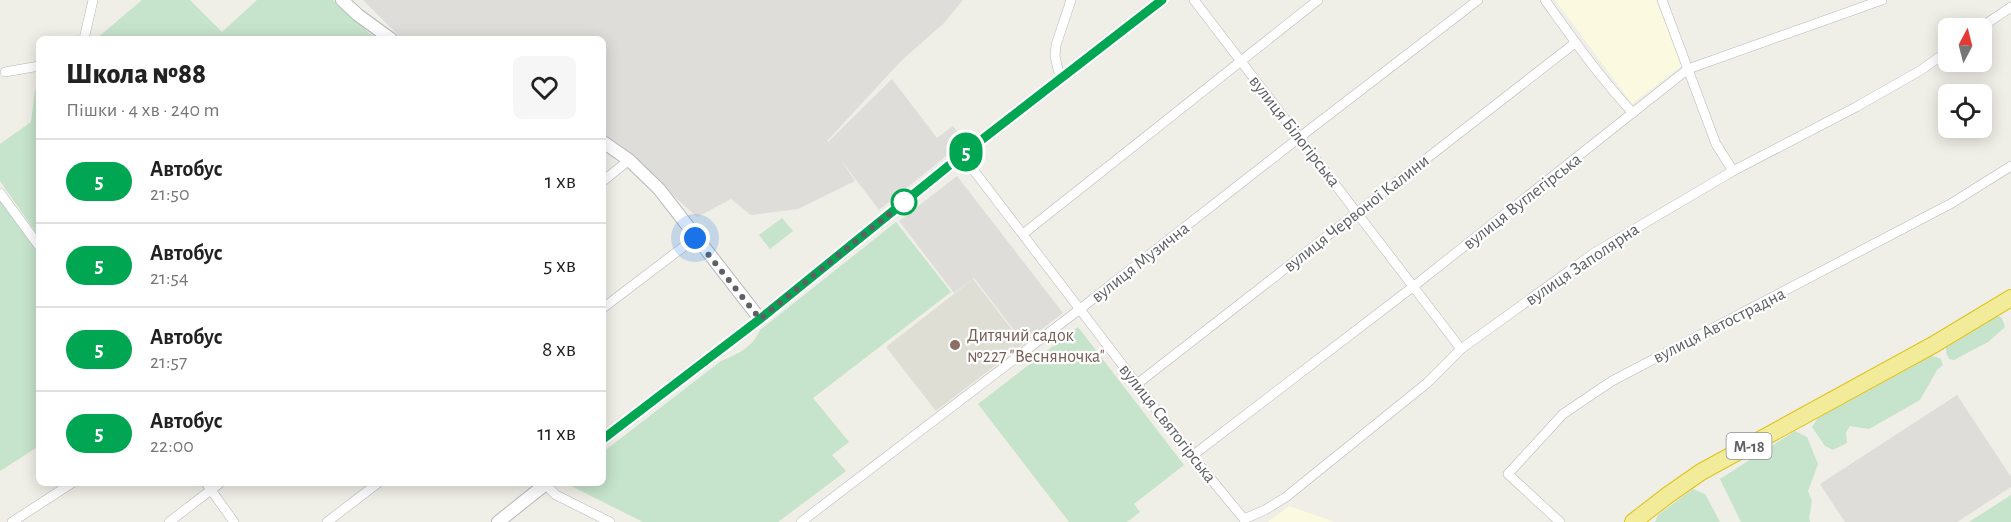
<!DOCTYPE html>
<html lang="uk">
<meta charset="utf-8">
<style>
body{margin:0;font-family:"Alegreya Sans",sans-serif;background:#f6f6f6;color:#222;height:100vh;display:flex;flex-direction:column;font-size:22px;white-space:nowrap}
*{box-sizing:border-box;margin:0}
p{font-size:20px;color:#767676}
.icon{flex:none;width:33px;height:33px;fill:none;stroke:currentColor;stroke-width:2;stroke-linecap:round;stroke-linejoin:round}
.map{position:relative;flex:1;overflow:hidden}
.side{position:absolute;left:36px;top:36px;width:570px;height:450px;display:flex;flex-direction:column;background:#fff;border-radius:9px;box-shadow:0 3px 15px #0003}
.side>*{flex:none}
.badge{padding:0 12px;border-radius:20px;font-size:21px;line-height:39px}
.needle{width:39px;rotate:7deg}
.tools{position:absolute;left:1938px;top:18px;display:grid;gap:12px}
.tools a{display:grid;place-items:center;width:54px;height:54px;border-radius:9px;background:#fff;box-shadow:0 3px 15px #0003;font-size:30px}
.you{position:absolute;width:30px;height:30px;margin:-15px;border:4px solid #fff;border-radius:50%;background:#1a73e8;box-shadow:0 0 0 9px #1a73e833}
.map>.badge{position:absolute;translate:-50% -50%;box-shadow:0 0 0 3px #fff}
.round{display:grid;place-items:center;flex:none;width:63px;height:63px;border-radius:9px;background:#f6f6f6}
.headline{display:flex;align-items:center;justify-content:space-between;height:102px;padding:0 30px}
h1{font-size:28px;font-weight:800;line-height:45px}
ul{padding:0;list-style:none}
li{display:flex;align-items:center;gap:18px;height:84px;padding:0 30px;border-top:2px solid #e0e0e0}
li div{flex:1}
li b{display:block;font-size:22px}
li em{font-style:normal}
li .badge{min-width:66px;font-weight:700;text-align:center}
.map>svg:first-child{display:block}
.commercial{fill:#fbf9df}
.industrial{fill:#deddd9}
.education{fill:#deded5}
.green{fill:#c6e3cb}
.lines{fill:none;stroke-linecap:round;stroke-linejoin:round}
.street-casing{stroke:#b6b7bc;stroke-width:10}
.secondary-casing{stroke:#b5b7bc;stroke-width:14}
.highway-casing{stroke:#ddc318;stroke-width:18}
.street{stroke:#fff;stroke-width:9}
.secondary{stroke:#fff;stroke-width:12}
.highway{stroke:#f2ec9a;stroke-width:16}
.line-casing{stroke:#fff;stroke-width:14}
.line{stroke:#00a651;stroke-width:9}
.walk{stroke:#5e6065;stroke-width:6;stroke-dasharray:0 10.8}
.stop-dot{fill:#fff;stroke:#00a651;stroke-width:3}
.education-dot{fill:#8d6e63;stroke:#fff;stroke-width:2}
.labels{text-anchor:middle;stroke-width:4.5;stroke-linejoin:round;paint-order:stroke}
.shield{fill:#fff;stroke:#8e9093;stroke-width:1.5}
.shield-label{font-size:16px;font-weight:bold;fill:#5e6065}
.street-label{font-size:18px;fill:#5e6065;stroke:#fff}
.education-label{font-size:18px;fill:#785e54;stroke:#fff;text-anchor:start}
</style>
<div class="map">
<svg width="2011" height="522" viewBox="0 0 2011 522">
<rect width="100%" height="100%" fill="#efeee7"/>
<!-- commercial -->
<g class="commercial">
<path d="M1555,0H1656L1683,65L1632,104Z"/>
<path d="M1289,506L1335,522H1268Z"/>
</g>
<!-- industrial -->
<g class="industrial">
<path d="M363,0H963L944,23L901,61L827,141L828,142L892,79L937,138L953,126L965,141L879,210L841,160L855,181L798,209L751,215L731,199L697,217L632,158L603,137V39H402Z"/>
<path d="M957,176L1063,313L1024,343L974,278L954,293L899,221Z"/>
<path d="M1957,395L2011,477V487L1957,522H1845L1820,484Z"/>
</g>
<!-- education -->
<path class="education" d="M973,279L1023,344L936,411L886,347Z"/>
<!-- green -->
<g class="green">
<path d="M142,0H190L222,32L257,0H333L369,33L380,39H96Z"/>
<path d="M39,87V237L0,181V144L31,122L35,90Z"/>
<path d="M0,195L39,253V446L0,471Z"/>
<path d="M782,218L793,231L770,249L759,235Z"/>
<path d="M896,222L951,292L813,398L849,442L832,455L846,471L778,522H643L565,483H603V452L721,361C738,354 752,348 760,330Z"/>
<path d="M1998,316L2002,318L2005,327L1988,342L1954,360L1949,359L1946,353V348Z"/>
<path d="M1078,327L1184,465L1134,504L1140,512L1127,522H1069L978,404Z"/>
<path d="M1932,356L1940,358L1943,365L1937,370L1920,400L1869,429L1850,426L1846,432L1847,443L1833,450L1825,446L1812,427L1818,418Z"/>
<path d="M1795,431L1807,437L1818,464L1808,491L1812,501L1809,518L1810,522H1741L1720,479Z"/>
<path d="M1693,489L1705,494L1720,522H1655L1658,515Z"/>
<path d="M2011,495V522H1969Z"/>
</g>
<g class="lines">
<defs>
<g id="street">
<path d="M1194,0L1461,349"/>
<path d="M1545,0C1573,39 1600,78 1633,113"/>
<path d="M1662,0L1716,144L1733,171"/>
<path d="M1980,28L2011,7"/>
<path d="M84,39L93,0"/>
<path d="M5,72L39,66"/>
<path d="M1060,78L1055,56L1056,45L1071,0"/>
<path d="M962,155L1192,456L1244,519"/>
<path d="M603,181L629,160"/>
<path d="M0,193L39,246"/>
<path d="M1023,234L1318,0"/>
<path d="M603,308L695,238"/>
<path d="M1137,384L1575,43"/>
<path d="M1192,456L1414,286L1688,69L1882,0"/>
<path d="M206,483L234,522"/>
<path d="M544,483L556,495L610,522"/>
<path d="M1244,519L1265,510L1286,497L1427,383L1461,349L1594,253L1733,171L1856,107L1921,70L1948,51"/>
<path d="M12,522L72,483"/>
<path d="M169,522L220,483"/>
<path d="M327,522L378,483"/>
<path d="M801,522L1080,309L1300,137L1478,0"/>
<path d="M1560,522L1508,474L1563,414L1612,381L1952,203L2011,166"/>
</g>
<g id="secondary">
<path d="M342,0L358,15L391,39"/>
<path d="M603,142L629,160L659,189L760,319"/>
<path d="M603,439L760,319L962,155L1162,0"/>
<path d="M498,522L547,483"/>
</g>
<path id="highway" d="M1633,522L1668,495L1701,472L1933,345L2011,298"/>
</defs>
<!-- street casing -->
<use href="#street" class="street-casing"/>
<!-- secondary casing -->
<use href="#secondary" class="secondary-casing"/>
<!-- highway casing -->
<use href="#highway" class="highway-casing"/>
<!-- street -->
<use href="#street" class="street"/>
<!-- secondary -->
<use href="#secondary" class="secondary"/>
<!-- highway -->
<use href="#highway" class="highway"/>
</g>
<g class="lines">
<defs>
<path id="line" d="M603,439L760,319L962,155L1162,0"/>
</defs>
<!-- line casing -->
<use href="#line" class="line-casing"/>
<!-- line -->
<use href="#line" class="line"/>
<!-- walk -->
<path class="walk" d="M695,238L760,319L904,202"/>
</g>
<!-- markers -->
<circle class="stop-dot" cx="904" cy="202" r="12"/>
<circle class="education-dot" cx="955" cy="345" r="6"/>
<g class="labels">
<!-- shield labels -->
<rect class="shield" x="1726.5" y="433" width="45" height="26" rx="4.5"/>
<g class="shield-label">
<text x="1749" y="452">М-18</text>
</g>
<!-- street labels -->
<g class="street-label">
<text transform="translate(1295 131) rotate(52)" y="6">вулиця Білогірська</text>
<text transform="translate(1522 201) rotate(-38)" y="6">вулиця Вуглегірська</text>
<text transform="translate(1356 213) rotate(-38)" y="6">вулиця Червоної Калини</text>
<text transform="translate(1140 262) rotate(-38)" y="6">вулиця Музична</text>
<text transform="translate(1582 264) rotate(-34)" y="6">вулиця Заполярна</text>
<text transform="translate(1719 325) rotate(-27)" y="6">вулиця Автострадна</text>
<text transform="translate(1168 423) rotate(52)" y="6">вулиця Святогірська</text>
</g>
<!-- education labels -->
<g class="education-label">
<text x="967" y="341">Дитячий садок<tspan x="967" dy="21">№227 "Весняночка"</tspan></text>
</g>
</g>
</svg>
<div class="tools">
<a><svg class="needle" viewBox="-14 -14 28 28"><path d="M0-13l5 13h-10z" fill="#e53935"/><path d="M0 13l5-13h-10z" fill="#767676"/></svg></a>
<a><svg class="icon" aria-label="locate" viewBox="0 0 24 24"><circle cx="12" cy="12" r="6"/><path d="M12 2v4M12 18v4M2 12h4M18 12h4"/></svg></a>
</div>
<div class="you" style="left:695px;top:238px"></div>
<b class="badge" style="left:966px;top:152px;background:#00a651;color:#fff">5</b>
<section class="side">
<div class="headline"><div><h1>Школа №88</h1><p>Пішки · 4 хв · 240 m</p></div><a class="round"><svg class="icon" aria-label="heart" viewBox="0 0 24 24"><path d="M12 20l-8-8c-3-5 5-10 8-4 3-6 11-1 8 4z"/></svg></a></div>
<ul>
<li><span class="badge" style="background:#00a651;color:#fff">5</span><div><b>Автобус</b><p>21:50</p></div><em>1 хв</em></li>
<li><span class="badge" style="background:#00a651;color:#fff">5</span><div><b>Автобус</b><p>21:54</p></div><em>5 хв</em></li>
<li><span class="badge" style="background:#00a651;color:#fff">5</span><div><b>Автобус</b><p>21:57</p></div><em>8 хв</em></li>
<li><span class="badge" style="background:#00a651;color:#fff">5</span><div><b>Автобус</b><p>22:00</p></div><em>11 хв</em></li>
</ul>
</section>
</div>
